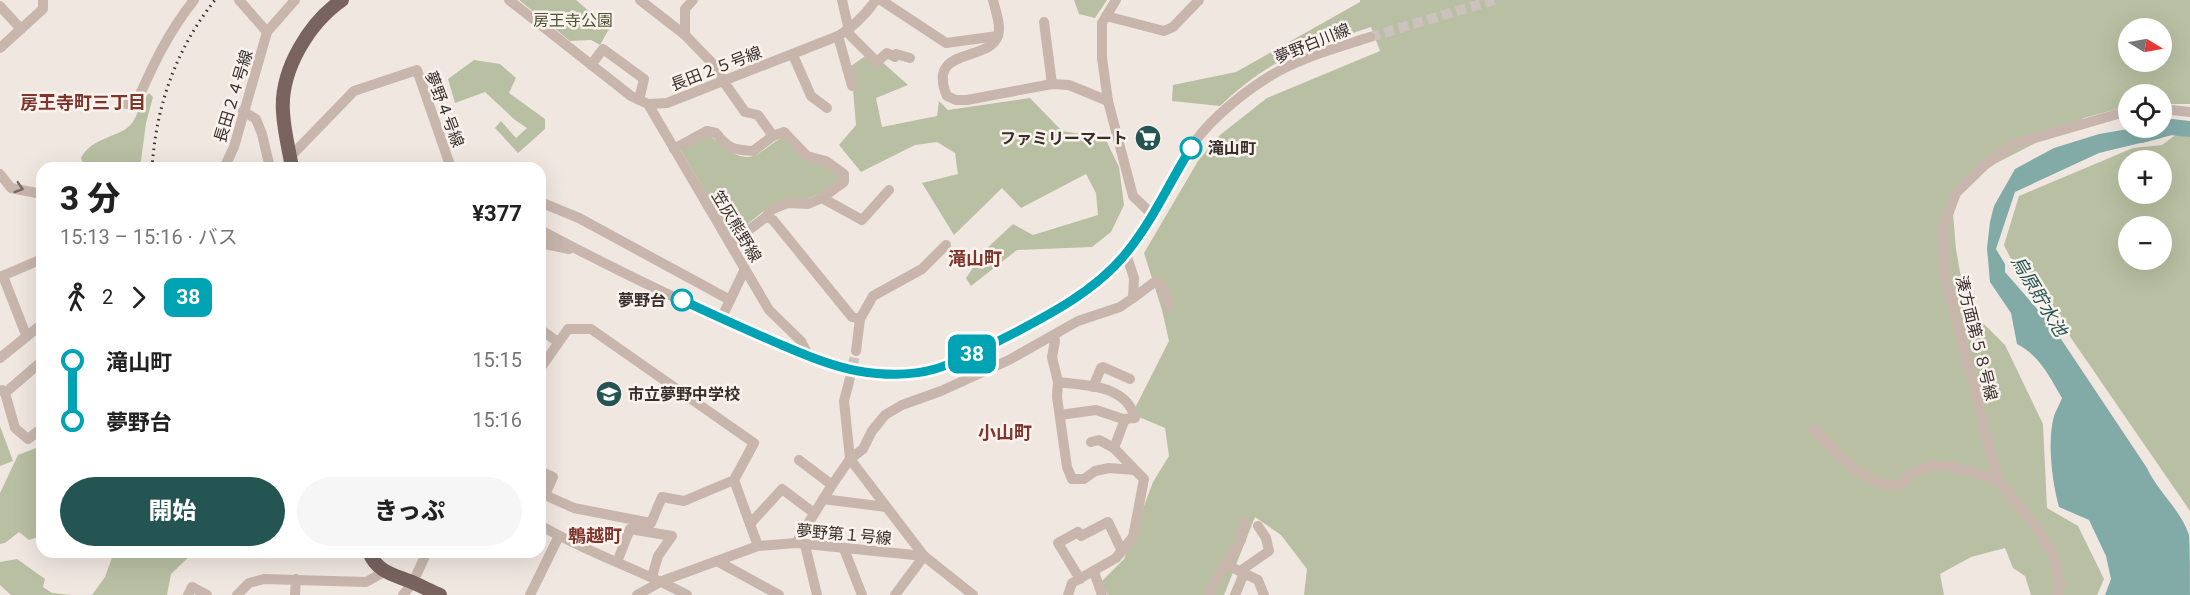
<!DOCTYPE html>
<html lang="ja">
<meta charset="utf-8">
<style>
body{margin:0;font-family:Roboto,"Noto Sans JP",sans-serif;background:#f6f6f6;color:#222;height:100vh;display:flex;flex-direction:column;font-size:22px;white-space:nowrap}
*{box-sizing:border-box;margin:0}
p{font-size:20px;color:#767676}
.icon{flex:none;width:33px;height:33px;fill:none;stroke:currentColor;stroke-width:2;stroke-linecap:round;stroke-linejoin:round}
.map{position:relative;flex:1;overflow:hidden}
.details{position:absolute;left:36px;top:162px;width:510px;height:396px;display:flex;flex-direction:column;background:#fff;border-radius:18px;box-shadow:0 6px 24px #0002}
.details>*{flex:none}
.badge{padding:0 12px;border-radius:9px;font-size:21px;line-height:39px}
.needle{width:39px;rotate:100deg}
.buttons{position:absolute;left:2118px;top:18px;display:grid;gap:12px}
.buttons a{display:grid;place-items:center;width:54px;height:54px;border-radius:50%;background:#fff;box-shadow:0 6px 24px #0002;font-size:30px}
.map>.badge{position:absolute;translate:-50% -50%;box-shadow:0 0 0 3px #fff}
.legs{display:flex;align-items:center;gap:9px;height:66px;padding:0 24px;font-size:20px}
.legs p{margin-inline-start:auto}
.head{display:flex;align-items:center;justify-content:space-between;height:102px;padding:0 24px}
h1{font-size:33px;font-weight:800;line-height:45px}
.primary-button{display:flex;gap:12px;margin-top:auto;padding:12px 24px}
.primary-button a{flex:1;height:69px;border-radius:36px;background:#245552;color:#fff;font-size:24px;font-weight:800;line-height:69px;text-align:center}
.primary-button a+a{background:#f6f6f6;color:#222}
ul{padding:0 24px;list-style:none}
li{display:flex;align-items:center;gap:21px;height:60px;font-size:22px}
li i{display:grid;place-items:center;width:9px;height:100%;margin:0 8px;background:currentColor}
li i::after{content:'';width:15px;height:15px;margin:-8px;border:4px solid;border-radius:50%;background:#fff}
li p{margin-inline-start:auto}
li:first-child i{background:linear-gradient(#0000 50%,currentColor 0)}
li:last-child i{background:linear-gradient(currentColor 50%,#0000 0)}
.map>svg:first-child{display:block}
.green{fill:#b9bfa2;fill-rule:evenodd}
.water{fill:#82aba8}
.lines{fill:none;stroke-linecap:round;stroke-linejoin:round}
.river{stroke:#82aba8;stroke-width:16}
.minor-tunnel{stroke:#ccc2bd;stroke-width:10;stroke-dasharray:10 5;stroke-linecap:butt}
.minor{stroke:#c8b6ad;stroke-width:10}
.major{stroke:#78635e;stroke-width:14}
.rail{stroke:#372d2b;stroke-width:3;stroke-dasharray:1.5 4.5;stroke-linecap:butt}
.oneway{stroke:#786b66}
.line-1-casing{stroke:#fff;stroke-width:14}
.line-1{stroke:#00a3b4;stroke-width:9}
.stop-1-dot{fill:#fff;stroke:#00a3b4;stroke-width:3}
.labels{text-anchor:middle;stroke-width:5;stroke-linejoin:round;paint-order:stroke}
.park-label{font-size:16px;fill:#4b5331;stroke:#f9f2ed}
.street-label{font-size:16px;fill:#372d2b;stroke:#f9f2ed}
.poi-label{font-size:16px;font-weight:bold;fill:#372d2b;stroke:#f9f2ed;text-anchor:end}
.stop-label{font-size:16px;font-weight:bold;fill:#372d2b;stroke:#f9f2ed;text-anchor:start}
.neighbourhood-label{font-size:18px;font-weight:bold;fill:#7f352c;stroke:#f9f2ed}
.water-label{font-size:18px;font-style:italic;fill:#245552;stroke:#f9f2ed}
</style>
<div class="map">
<svg width="2190" height="595" viewBox="0 0 2190 595">
<rect width="100%" height="100%" fill="#f1e7e1"/>
<!-- green -->
<g class="green">
<path d="M519,0H576L591,13L602,14L613,22L600,45L591,40L570,41Z"/>
<path d="M1074,0H1107L1095,18L1079,14Z"/>
<path d="M1360,0H2190V104H2162V94H2128V106L2084,118L1979,172L1952,202L1956,249L1966,306L2005,345L2043,424L2047,508L2078,526L2104,579L2097,595H2031L2025,576L2013,568L2005,548L1971,557L1940,574L1944,595H1304L1307,569L1281,535L1255,517L1224,595H1108L1101,582L1124,559L1153,482L1169,456L1165,428L1132,414L1169,341L1162,310L1144,253L1198,161L1220,135L1267,98L1380,51L1371,27C1339,38 1305,48 1275,64C1255,75 1237,90 1220,106L1172,101L1173,85L1236,72L1360,2ZM2128,28H2162V62H2128Z"/>
<path d="M871,52L908,85L876,98L882,127L937,116L939,101L948,110L1030,98L1062,131L1105,138L1119,167L1124,205L1111,232L1092,247L1017,250L971,286L966,278L985,250L1013,224L1033,235L1098,215L1096,193L1086,174L1021,208L1002,188L954,235L922,183L958,174L955,153L937,142L915,145L861,172L839,145L856,125L851,66Z"/>
<path d="M474,60L500,64L516,78L509,93L545,119V129L518,153L495,128L501,121L516,138L527,128L515,120L485,92L455,103L448,79Z"/>
<path d="M149,93L153,97L146,123L140,168L84,167L81,158C92,136 121,138 132,123C138,115 142,99 149,93Z"/>
<path d="M2190,124V511L2060,322L2015,267L2004,245L2019,196L2133,148L2162,145ZM2128,160H2162V194H2128ZM2128,226H2162V260H2128Z"/>
<path d="M710,135C721,146 741,164 758,154C767,148 774,142 783,137L839,175V180L824,192L807,199L770,206L735,234L729,233L682,152V149Z"/>
<path d="M0,426L13,461L0,466Z"/>
<path d="M36,448L42,458V532L38,537L29,540L19,532L5,543L0,544V493L18,455Z"/>
<path d="M110,552H194L171,574L167,595H92L105,577L113,555Z"/>
<path d="M17,559L45,579L43,587L52,593L72,595H11L0,585V562Z"/>
</g>
<!-- water -->
<path class="water" d="M2134,128H2160L2161,138L2099,153L2015,192L1996,249L2005,264V272L2053,327L2147,468C2158,492 2181,510 2189,535C2190,546 2190,581 2190,595H2105L2111,579L2106,556L2089,520L2059,507C2052,482 2047,441 2054,416C2056,410 2060,404 2062,398C2049,376 2040,356 2017,344L2011,313L1990,282L1987,248L1990,222L1994,206L2015,169L2054,148L2099,134Z"/>
<g class="lines">
<!-- river -->
<path class="river" d="M2141,135L2171,127L2190,129"/>
<!-- minor-tunnel -->
<g class="minor-tunnel">
<path d="M1370,37L1494,0"/>
<path d="M849,382L856,351"/>
</g>
<!-- minor -->
<g class="minor">
<path d="M239,0L267,32"/>
<path d="M509,0L631,96L648,104L667,103L838,36C854,27 865,15 876,0"/>
<path d="M640,0L685,35L717,68L726,85L745,112L758,115L773,136"/>
<path d="M842,0L850,35L877,62L887,53L895,57L896,54L910,58"/>
<path d="M881,0L946,43L998,36"/>
<path d="M993,0C995,9 999,19 999,28C1000,66 924,42 947,96L956,100H967L1052,84L1069,85L1108,101"/>
<path d="M1116,0L1102,23V58L1108,101L1133,196L1153,215"/>
<path d="M0,6L21,29"/>
<path d="M1106,16L1164,31L1173,27L1199,0"/>
<path d="M1044,22L1052,84"/>
<path d="M685,35V9L693,0"/>
<path d="M838,36L852,86"/>
<path d="M0,48L43,9V0"/>
<path d="M793,55L811,96L827,108"/>
<path d="M591,65L603,49L644,79L639,100"/>
<path d="M126,104L137,101C153,65 169,31 194,0"/>
<path d="M648,104L769,310L801,341L809,357"/>
<path d="M2162,109L2190,112"/>
<path d="M243,111L256,119L262,134L270,168"/>
<path d="M674,149L707,131L716,133C728,149 734,150 753,151L773,136L784,132L807,156L826,161L844,174V182L822,198L808,204L788,203L771,210L766,217L730,244"/>
<path d="M290,157L354,91L417,70L451,168"/>
<path d="M224,168L234,147L267,32L295,0"/>
<path d="M0,174L11,188L42,194"/>
<path d="M822,198L862,220L889,190"/>
<path d="M540,202L579,218L730,300"/>
<path d="M766,217L773,220L852,317L860,319"/>
<path d="M540,230C610,267 682,302 755,334C789,348 822,365 858,371C882,375 908,375 932,370C965,363 1002,340 1031,323C1065,303 1101,284 1127,253C1154,219 1169,178 1194,143C1213,116 1249,88 1277,72C1306,56 1339,47 1370,37"/>
<path d="M540,243L569,249"/>
<path d="M3,276L26,335"/>
<path d="M0,277L42,259"/>
<path d="M1133,298L1156,281L1163,290L1169,306"/>
<path d="M721,319L745,269"/>
<path d="M540,329L558,342"/>
<path d="M1054,335L1055,341L1052,357L1058,382L1057,397L1067,467L1072,479H1084L1095,471L1109,468L1135,470L1144,479L1133,537L1116,558L1072,583L1068,595"/>
<path d="M856,351L860,319L873,296L922,269L946,245"/>
<path d="M0,358L42,324"/>
<path d="M540,369L568,329H591L754,443L734,480L684,501L662,497L651,523L574,508L545,495L553,477L540,471"/>
<path d="M849,382L844,401L850,459L924,556L895,595"/>
<path d="M1058,382C1086,386 1126,384 1135,418L1123,419L1096,410L1060,415"/>
<path d="M1093,387L1101,368L1103,367L1130,379"/>
<path d="M2,390L5,393L42,361"/>
<path d="M5,393L15,428L28,439L42,428"/>
<path d="M1125,419L1114,448L1135,470"/>
<path d="M1814,429C1838,452 1863,488 1900,485C1929,451 1961,470 1998,480"/>
<path d="M1091,442L1099,440L1114,448"/>
<path d="M799,460L832,485"/>
<path d="M734,480L758,546"/>
<path d="M823,499L886,507"/>
<path d="M750,524L782,489L814,513"/>
<path d="M540,525C587,553 639,569 687,595"/>
<path d="M796,543L832,485L850,459L863,449L872,431L885,415L902,405L941,391L1009,360L1078,321L1120,307L1133,298L1134,278L1126,254"/>
<path d="M805,545L817,595"/>
<path d="M844,549L862,595"/>
<path d="M717,561L779,595"/>
<path d="M617,562L630,529L672,536L658,556L652,577"/>
<path d="M1227,565L1258,580L1264,595"/>
<path d="M1094,572L1102,595"/>
<path d="M1080,579L1058,543L1078,532L1081,536L1108,522L1122,551"/>
<path d="M188,595L192,587L207,595"/>
<path d="M237,595L249,583L264,579L366,582L384,572"/>
<path d="M295,595L296,579"/>
<path d="M403,595L413,582L427,552"/>
<path d="M530,595L559,536"/>
<path d="M637,595L662,581L758,546L796,543L924,556L973,595"/>
<path d="M1210,595L1211,589L1241,540L1245,522"/>
<path d="M1235,595L1243,576V569L1269,551L1266,538L1258,526"/>
<path d="M2057,595L2060,584L2053,554L2034,524L1998,480L1945,276L1943,228L1956,193L1985,165L2014,144L2128,111"/>
</g>
<!-- major -->
<g class="major">
<path d="M292,168C289,150 284,131 283,112C280,70 309,23 342,0"/>
<path d="M369,552C377,573 396,575 414,583C423,587 431,591 440,595"/>
</g>
<!-- rail -->
<path class="rail" d="M152,168C156,106 176,49 215,0"/>
</g>
<!-- one-way arrows -->
<defs><path id="oneway-chevron" d="M-2-3.5L2.5 0L-2 3.5" fill="none" stroke-width="1.6" stroke-linecap="round" stroke-linejoin="round" transform="scale(1.5)"/></defs>
<use class="oneway" href="#oneway-chevron" transform="translate(19 188) rotate(18)"/>
<g class="lines">
<defs>
<path id="line-1" d="M682,300C713,315 745,329 777,343C803,354 830,366 858,371C882,375 911,376 935,369C955,363 974,353 993,344C1039,320 1094,294 1127,252C1153,220 1169,183 1191,148"/>
</defs>
<!-- line-1 casing -->
<use href="#line-1" class="line-1-casing"/>
<!-- line-1 -->
<use href="#line-1" class="line-1"/>
</g>
<!-- icons -->
<defs>
<symbol id="supermarket-disc" viewBox="-11 -11 22 22"><circle r="9.5" fill="#245552" stroke="#f9f2ed"/><path d="M-6-5.5h2.5l.6 2H6L4.5 2H-2.5L-4.4-4H-6ZM-1.5 3.2a1.3 1.3 0 1 0 .1 0ZM3 3.2a1.3 1.3 0 1 0 .1 0Z" fill="#fff"/></symbol>
<symbol id="school-disc" viewBox="-11 -11 22 22"><circle r="9.5" fill="#245552" stroke="#f9f2ed"/><path d="M0-5L7-2L0 1L-7-2ZM-4 1L0 2.5L4 1V4Q0 6-4 4Z" fill="#fff"/></symbol>
</defs>
<g fill-rule="evenodd">
<use href="#supermarket-disc" x="1133" y="123" width="30" height="30"/>
<use href="#school-disc" x="594" y="379" width="30" height="30"/>
</g>
<!-- markers -->
<g class="stop-1-dot">
<circle cx="1191" cy="148" r="10"/>
<circle cx="682" cy="300" r="10"/>
</g>
<g class="labels">
<!-- park labels -->
<g class="park-label">
<text x="573" y="26">房王寺公園</text>
</g>
<!-- street labels -->
<g class="street-label">
<text transform="translate(1312 43) rotate(-22)" y="6">夢野白川線</text>
<text transform="translate(716 68) rotate(-21)" y="6">長田２５号線</text>
<text transform="translate(233 96) rotate(-73)" y="6">長田２４号線</text>
<text transform="translate(445 109) rotate(69)" y="6">夢野４号線</text>
<text transform="translate(737 226) rotate(59)" y="6">笠灰熊野線</text>
<text transform="translate(1977 338) rotate(76)" y="6">湊方面第５８号線</text>
<text transform="translate(844 534) rotate(5)" y="6">夢野第１号線</text>
</g>
<!-- poi labels -->
<g class="poi-label">
<text x="1128" y="144">ファミリーマート</text>
<text x="628" y="400" text-anchor="start">市立夢野中学校</text>
</g>
<!-- stop labels -->
<g class="stop-label">
<text x="1208" y="154">滝山町</text>
<text x="666" y="306" text-anchor="end">夢野台</text>
</g>
<!-- neighbourhood labels -->
<g class="neighbourhood-label">
<text x="83" y="109">房王寺町三丁目</text>
<text x="975" y="265">滝山町</text>
<text x="1005" y="439">小山町</text>
<text x="595" y="542">鵯越町</text>
</g>
<!-- water labels -->
<g class="water-label">
<text transform="translate(2039 296) rotate(59)" y="6">烏原貯水池</text>
</g>
</g>
</svg>
<div class="buttons">
<a><svg class="needle" viewBox="-14 -14 28 28"><path d="M0-13l5 13h-10z" fill="#e53935"/><path d="M0 13l5-13h-10z" fill="#767676"/></svg></a>
<a><svg class="icon" aria-label="locate" viewBox="0 0 24 24"><circle cx="12" cy="12" r="6"/><path d="M12 2v4M12 18v4M2 12h4M18 12h4"/></svg></a>
<a>+</a>
<a>−</a>
</div>
<b class="badge" style="left:972px;top:354px;background:#00a3b4;color:#fff">38</b>
<section class="details">
<div class="head"><div><h1>3 分</h1><p>15:13 – 15:16 · バス</p></div><b>¥377</b></div>
<div class="legs"><svg class="icon" aria-label="walk" viewBox="0 0 24 24"><circle cx="13" cy="4" r="2"/><path d="M13 8l-2 6 4 7M11 14l-3 7M7 12l3-4h3l4 4"/></svg>2<svg class="icon" aria-label="forward" viewBox="0 0 24 24"><path d="M9 5l7 7-7 7"/></svg><b class="badge" style="background:#00a3b4;color:#fff">38</b></div>
<ul>
<li><i style="color:#00a3b4"></i><b>滝山町</b><p>15:15</p></li>
<li><i style="color:#00a3b4"></i><b>夢野台</b><p>15:16</p></li>
</ul>
<div class="primary-button"><a>開始</a><a>きっぷ</a></div>
</section>
</div>
